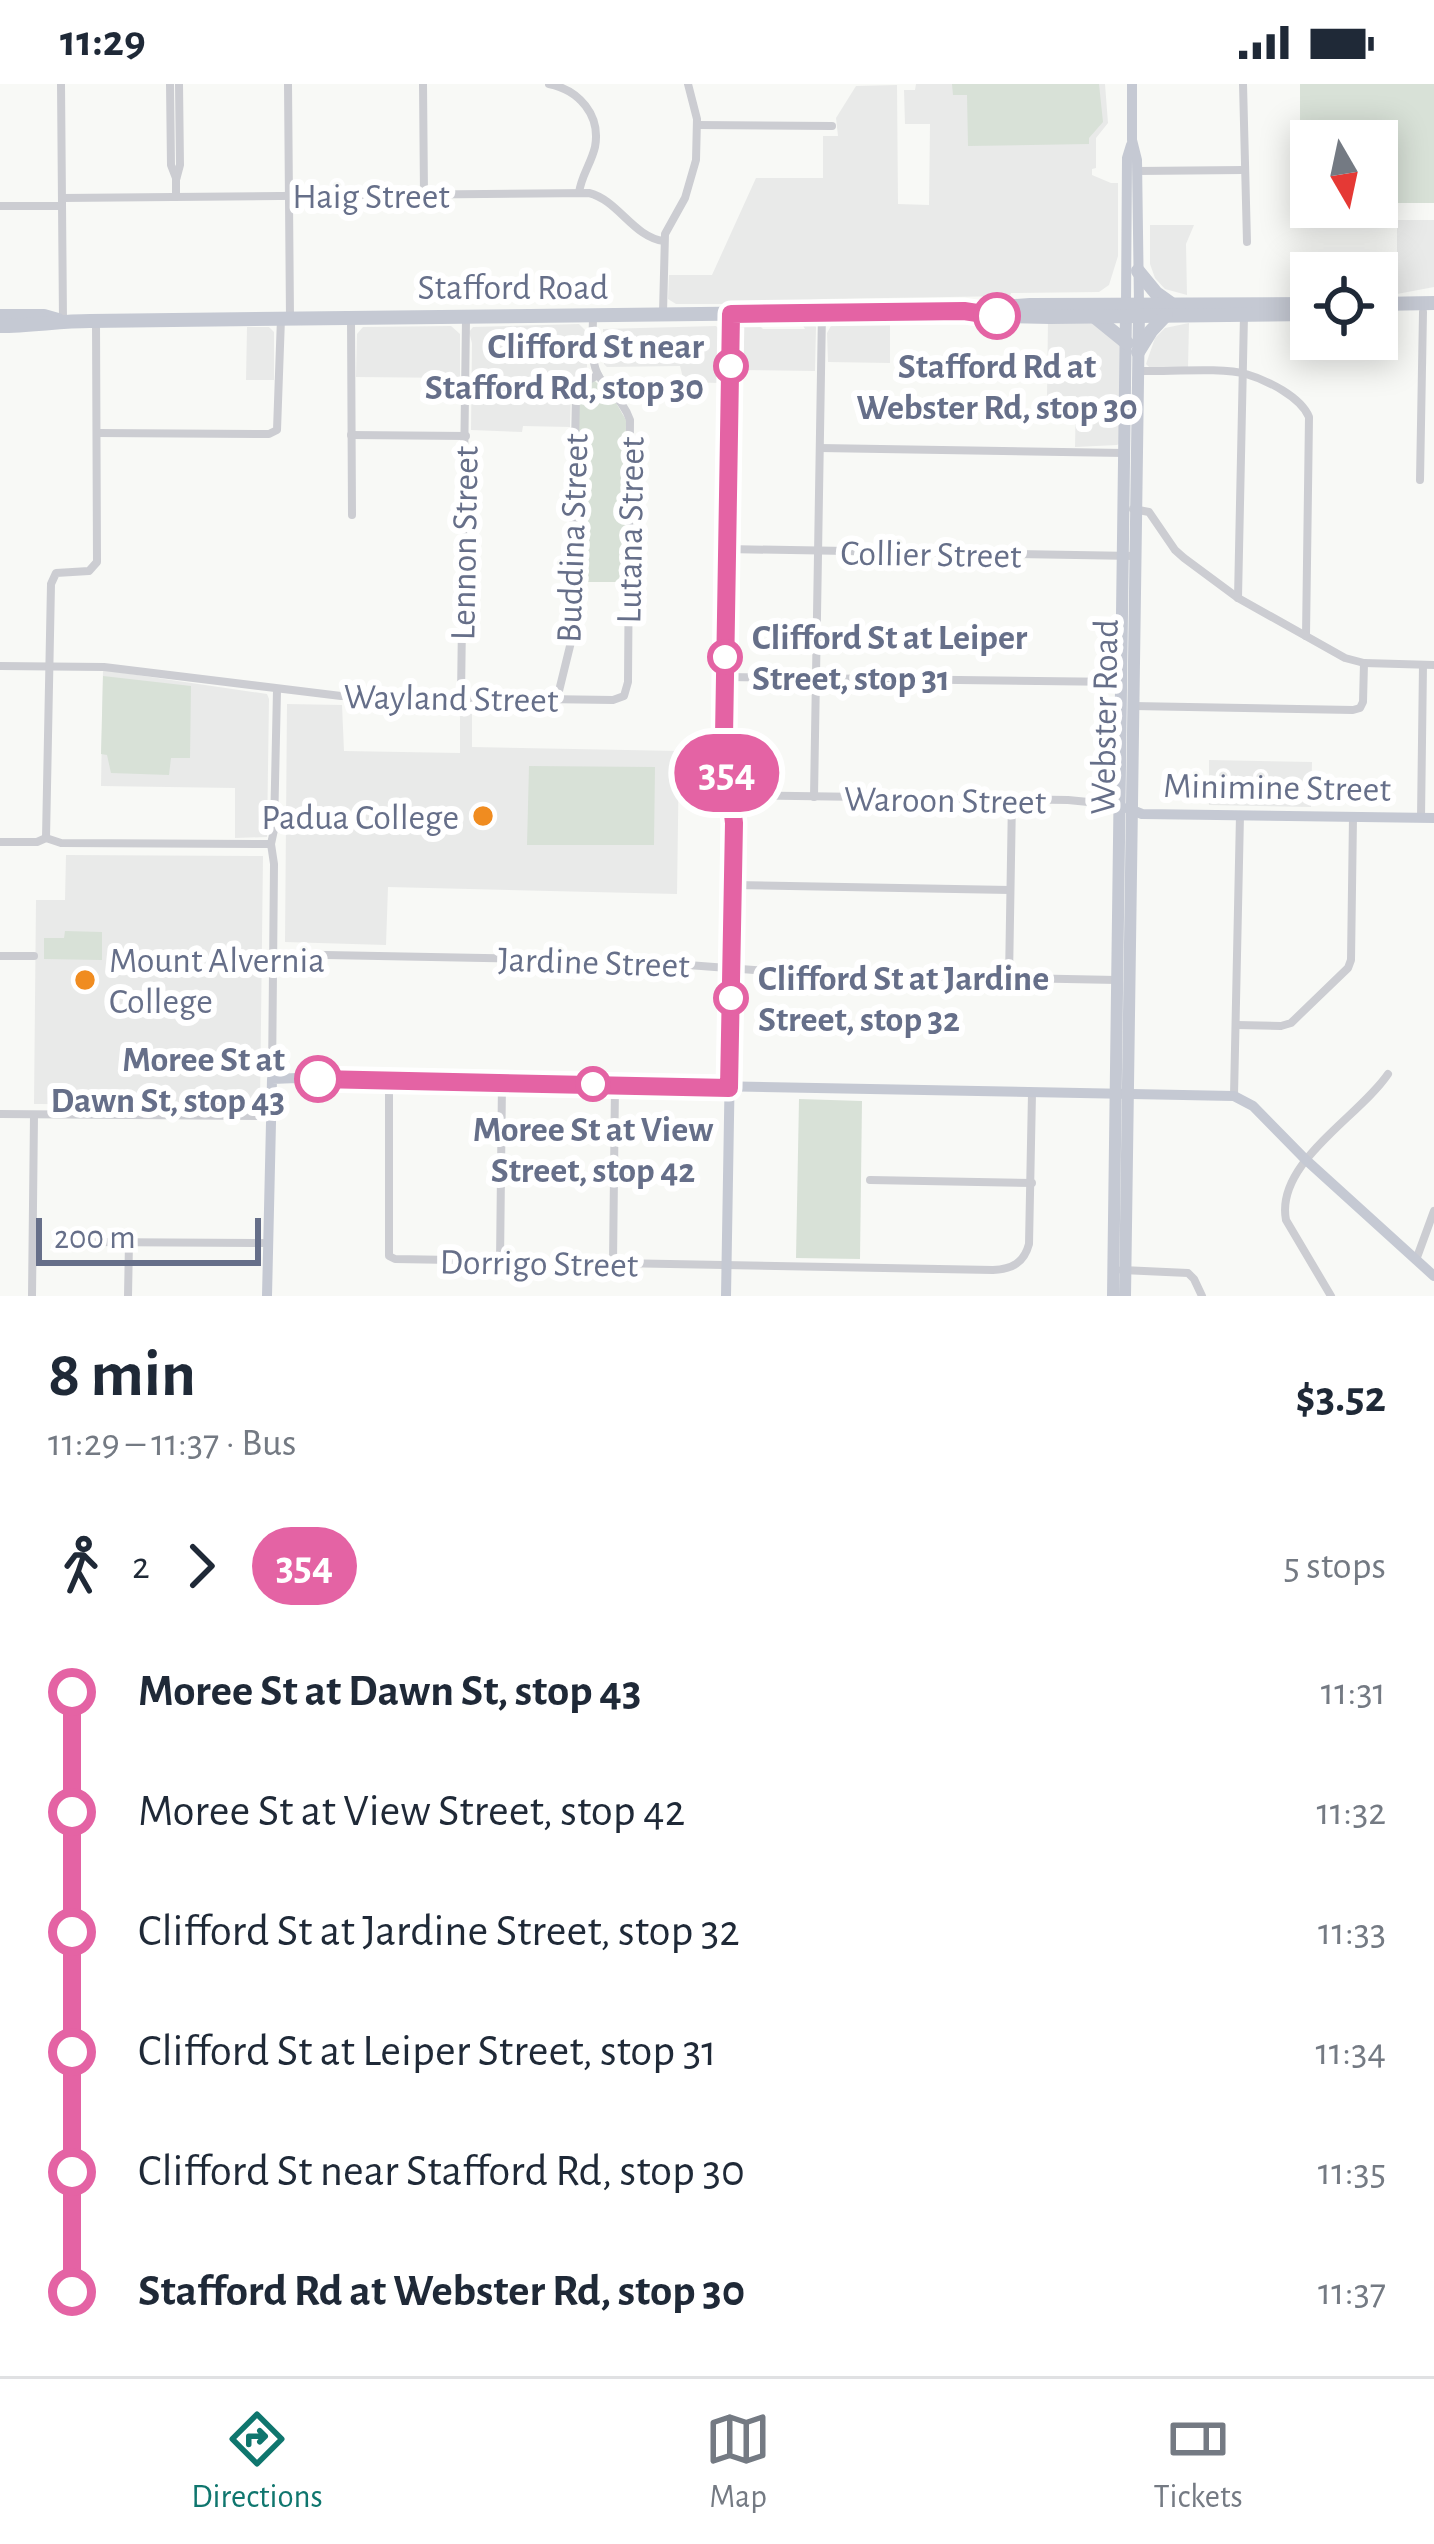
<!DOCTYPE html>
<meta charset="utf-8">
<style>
body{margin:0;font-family:"Alegreya Sans",sans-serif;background:#f6f6f7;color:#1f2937;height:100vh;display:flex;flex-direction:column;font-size:45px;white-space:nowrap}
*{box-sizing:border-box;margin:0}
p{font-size:39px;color:#747a83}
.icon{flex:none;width:66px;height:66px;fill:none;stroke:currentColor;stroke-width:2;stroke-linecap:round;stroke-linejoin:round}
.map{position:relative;height:1212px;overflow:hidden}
.panel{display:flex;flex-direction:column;background:#fff;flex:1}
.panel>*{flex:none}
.badge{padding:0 24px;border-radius:39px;font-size:42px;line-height:78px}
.needle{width:78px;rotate:171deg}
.tools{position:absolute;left:1290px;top:36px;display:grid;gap:24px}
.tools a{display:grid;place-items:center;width:108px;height:108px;border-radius:0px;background:#fff;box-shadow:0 6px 30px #0003;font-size:60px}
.scale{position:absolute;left:36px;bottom:30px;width:225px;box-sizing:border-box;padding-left:12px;border:6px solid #666f89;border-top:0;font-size:33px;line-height:42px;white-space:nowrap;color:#666f89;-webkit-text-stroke:9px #fff;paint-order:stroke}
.map>.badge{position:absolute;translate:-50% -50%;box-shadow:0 0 0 6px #fff}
.legs{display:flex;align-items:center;gap:18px;height:132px;padding:0 48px;font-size:39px}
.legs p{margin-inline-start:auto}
.overview{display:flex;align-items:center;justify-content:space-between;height:204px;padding:0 48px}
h1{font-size:66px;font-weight:600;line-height:90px}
ul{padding:0 48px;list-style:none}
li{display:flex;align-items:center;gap:42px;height:120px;font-size:45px}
li i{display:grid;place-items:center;width:18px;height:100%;margin:0 15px;background:currentColor}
li i::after{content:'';width:30px;height:30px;margin:-15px;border:9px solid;border-radius:50%;background:#fff}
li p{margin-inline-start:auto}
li:first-child i{background:linear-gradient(#0000 50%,currentColor 0)}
li:last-child i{background:linear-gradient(currentColor 50%,#0000 0)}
.status{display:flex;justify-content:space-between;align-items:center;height:84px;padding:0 60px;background:#fff;direction:ltr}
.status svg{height:33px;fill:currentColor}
.tabs{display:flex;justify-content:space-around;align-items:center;height:168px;border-top:3px solid #e0e1e3;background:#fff;font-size:33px;color:#747a83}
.tabs a{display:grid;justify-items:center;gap:6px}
.tabs .active{color:#0f766e}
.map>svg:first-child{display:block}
.built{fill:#e9eae9}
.green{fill:#d8e1d7}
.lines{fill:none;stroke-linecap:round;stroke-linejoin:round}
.street{stroke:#cccdd2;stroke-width:8}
.secondary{stroke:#c5c9d3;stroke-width:10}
.primary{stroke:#c5c9d3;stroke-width:12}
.highway{stroke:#c5c9d3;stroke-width:14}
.line-1-casing{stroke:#fff;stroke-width:27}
.line-1{stroke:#e463a4;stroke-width:18}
.stop-1-dot{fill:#fff;stroke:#e463a4;stroke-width:6}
.poi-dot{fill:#f08c20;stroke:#fff;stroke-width:4.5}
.labels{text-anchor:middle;stroke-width:12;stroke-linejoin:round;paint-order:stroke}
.street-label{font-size:36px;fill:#666f89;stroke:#fff}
.stop-label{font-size:36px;font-weight:bold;fill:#666f89;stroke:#fff;text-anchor:end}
.poi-label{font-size:36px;fill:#666f89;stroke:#fff;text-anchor:end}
</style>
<div class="status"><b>11:29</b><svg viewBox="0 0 49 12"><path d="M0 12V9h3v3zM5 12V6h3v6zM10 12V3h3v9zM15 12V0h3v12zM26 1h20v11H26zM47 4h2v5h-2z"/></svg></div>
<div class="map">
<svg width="1434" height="1212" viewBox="0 0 1434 1212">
<rect width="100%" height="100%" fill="#f8f9f6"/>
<!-- built -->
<g class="built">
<path d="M916,0H1105L1108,39L1096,54V84L1092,85V91L1111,99H1118V172L1109,201L1099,208L1011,209L1010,212L824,215L754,220H676L668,215L669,191H712L756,94H823V52H838L836,34L856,2L897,1L898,120L929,121L930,40H905L904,6H915Z"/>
<path d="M1397,136H1434V203L1397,210Z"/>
<path d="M1150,141H1194L1186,160L1187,211L1165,205L1155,194L1150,180Z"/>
<path d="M1048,236L1090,237L1121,261L1120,359L1117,361L1075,363L1076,312H1047Z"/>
<path d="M890,237V279L828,278L827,249L832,240Z"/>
<path d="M801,238H813L816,243L815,287L737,286L738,247L742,241L757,239L763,245H805Z"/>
<path d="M1189,239L1188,284L1149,283L1146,280L1155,254L1165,244Z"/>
<path d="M579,240L586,247L587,283L571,309L570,343L523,342L522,348L471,346L472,259L469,248L473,243Z"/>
<path d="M451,242L460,250V294L356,293L357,250L363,243Z"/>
<path d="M716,242L721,247L719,299L684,298L680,282L607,283L604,280L603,245Z"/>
<path d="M247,243H269L274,248V296H246Z"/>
<path d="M103,586L267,610L269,615L267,753L235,754V704L101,702Z"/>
<path d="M287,620L342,621L344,667L460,669V623H472V663L679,667L677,810L388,803L386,861L285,858Z"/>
<path d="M1209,676L1312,678L1311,723L1209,721Z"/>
<path d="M66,771L263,772L260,1021L34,1020L36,816H65Z"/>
</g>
<!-- green -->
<g class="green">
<path d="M952,0H1099L1103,38L1089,54V60L968,62L967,11H953Z"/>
<path d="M1300,0H1434V119H1377V57H1311V120L1300,121Z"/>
<path d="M594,296L615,317L626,336L625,498H576L578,313L583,302Z"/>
<path d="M103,592L191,602L190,674H171L169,691L111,689L107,671L101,670Z"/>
<path d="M529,682L655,683L654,761H527Z"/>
<path d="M65,847L102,848V876L44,875V854H64Z"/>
<path d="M799,1015L862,1017L860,1175L796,1174Z"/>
</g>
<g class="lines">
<!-- street -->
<g class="street">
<path d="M61,0L63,237"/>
<path d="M170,0L171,81L176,94"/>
<path d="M288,0L290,233"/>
<path d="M423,0L424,111"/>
<path d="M549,0C579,6 601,31 595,63C591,80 581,92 579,109"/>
<path d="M1243,0L1247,158"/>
<path d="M697,41L832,42"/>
<path d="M1137,87L1243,86"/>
<path d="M176,113V96L180,81L179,0"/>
<path d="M62,114L589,109C618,116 634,154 664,157"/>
<path d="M0,122H62"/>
<path d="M663,229L665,150L685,114L696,76L697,35L688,0"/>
<path d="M351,235L352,431"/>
<path d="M1138,287C1164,288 1224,283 1246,290C1267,296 1301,313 1309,333L1306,552"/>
<path d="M98,349L269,350L277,346L281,234"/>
<path d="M351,351L466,352"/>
<path d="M820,364L1124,369"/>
<path d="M1420,396L1423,228"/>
<path d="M1133,425L1149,428L1175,466L1184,474L1238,514L1345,574L1364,579L1434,581"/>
<path d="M727,465L1135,472"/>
<path d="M1238,514L1244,231"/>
<path d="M0,582L104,583L341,612L613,616L624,612L628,598L630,336C624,318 611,309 600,294C589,278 593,252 593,233"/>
<path d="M725,593L1123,598"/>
<path d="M461,613L466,235"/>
<path d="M557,615L571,558L576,311L585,298L598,291"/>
<path d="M1133,622L1353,626L1360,624L1363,618L1364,579"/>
<path d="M731,711L1068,716L1119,721"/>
<path d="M814,713L822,228"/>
<path d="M1421,734L1423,581"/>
<path d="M46,754L51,500L56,489L89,487L97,478L96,238"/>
<path d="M0,758H37L46,754L61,759L271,760"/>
<path d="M733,801L1010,806"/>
<path d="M273,870L635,877L809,890L1117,896"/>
<path d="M0,872H34"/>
<path d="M1009,894L1012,715"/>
<path d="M1237,941L1281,942L1291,939L1348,884L1351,876L1353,733"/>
<path d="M272,995L274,780L271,760L274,746L277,606"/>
<path d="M389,996V1172L395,1175L993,1186C1012,1185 1024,1179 1029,1160L1032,1009"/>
<path d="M1234,1012L1240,731"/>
<path d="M0,1030L270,1032"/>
<path d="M870,1096L1032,1099"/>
<path d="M88,1158L269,1159"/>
<path d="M1416,1176L1434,1127"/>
<path d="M500,1178L502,998"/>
<path d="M613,1179L615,1001"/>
<path d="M1122,1186L1188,1189L1194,1195L1202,1212"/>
<path d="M32,1212L34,1031"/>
<path d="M128,1212L129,1158"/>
<path d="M1331,1212L1286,1136C1275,1079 1359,1033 1388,990"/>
</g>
<!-- secondary -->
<g class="secondary">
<path d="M1132,0V56L1137,76L1139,220"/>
<path d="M1126,220L1127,74L1131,61"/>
<path d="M1127,724L1142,730L1434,734"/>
<path d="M267,1212L272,995L297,994L1234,1012L1253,1022L1305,1075L1434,1192"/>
<path d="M726,1212L734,739L724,653L731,229"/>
</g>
<!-- primary -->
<g class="primary">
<path d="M1113,1212L1126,227"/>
<path d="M1125,1212L1139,227"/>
</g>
<!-- highway -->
<g class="highway">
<path d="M1138,187L1156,209L1170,219"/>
<path d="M1377,220L1434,219"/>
<path d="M974,225L1030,221L1311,220"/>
<path d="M0,232H44L58,236"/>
<path d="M1095,233L1127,259"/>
<path d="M0,242C31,242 60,237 90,237L964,227L997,232L1050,233L1311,230"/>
<path d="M1138,268L1151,247L1166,231"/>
</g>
</g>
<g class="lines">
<defs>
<path id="line-1" d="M318,995L729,1004L734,739L724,653L731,230L964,227L997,232"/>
</defs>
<!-- line-1 casing -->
<use href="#line-1" class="line-1-casing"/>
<!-- line-1 -->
<use href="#line-1" class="line-1"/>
</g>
<!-- markers -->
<g class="stop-1-dot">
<circle cx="997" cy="232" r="21"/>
<circle cx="731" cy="282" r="15"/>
<circle cx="725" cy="573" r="15"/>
<circle cx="731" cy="914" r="15"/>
<circle cx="318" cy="995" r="21"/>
<circle cx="593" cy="1000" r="15"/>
</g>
<g class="poi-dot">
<circle cx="483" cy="732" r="12"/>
<circle cx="85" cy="896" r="12"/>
</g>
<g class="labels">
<!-- street labels -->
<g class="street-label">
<text x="371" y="124">Haig Street</text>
<text x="513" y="215">Stafford Road</text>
<text transform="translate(629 446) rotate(-89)" y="13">Lutana Street</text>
<text transform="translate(571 454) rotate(-88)" y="13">Buddina Street</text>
<text transform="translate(463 459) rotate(-89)" y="13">Lennon Street</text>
<text transform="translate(931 469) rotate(1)" y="13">Collier Street</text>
<text transform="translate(451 613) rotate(1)" y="13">Wayland Street</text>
<text transform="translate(1103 633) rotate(-89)" y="13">Webster Road</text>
<text transform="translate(1277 702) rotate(1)" y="13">Minimine Street</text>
<text transform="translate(945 715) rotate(1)" y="13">Waroon Street</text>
<text transform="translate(594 877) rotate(2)" y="13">Jardine Street</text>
<text transform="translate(539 1178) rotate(1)" y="13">Dorrigo Street</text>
</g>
<!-- stop labels -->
<g class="stop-label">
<text x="704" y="274">Clifford St near<tspan x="704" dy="41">Stafford Rd, stop 30</tspan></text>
<text x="997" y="294" text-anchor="middle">Stafford Rd at<tspan x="997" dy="41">Webster Rd, stop 30</tspan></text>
<text x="752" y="565" text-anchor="start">Clifford St at Leiper<tspan x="752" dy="41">Street, stop 31</tspan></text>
<text x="758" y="906" text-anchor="start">Clifford St at Jardine<tspan x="758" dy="41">Street, stop 32</tspan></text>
<text x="285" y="987">Moree St at<tspan x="285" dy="41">Dawn St, stop 43</tspan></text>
<text x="593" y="1057" text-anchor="middle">Moree St at View<tspan x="593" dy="41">Street, stop 42</tspan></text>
</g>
<!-- poi labels -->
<g class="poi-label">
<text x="459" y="745">Padua College</text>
<text x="109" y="888" text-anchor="start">Mount Alvernia<tspan x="109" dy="41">College</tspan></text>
</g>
</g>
</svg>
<div class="tools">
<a><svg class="needle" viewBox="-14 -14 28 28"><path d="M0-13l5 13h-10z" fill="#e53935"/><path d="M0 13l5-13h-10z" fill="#747a83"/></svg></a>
<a><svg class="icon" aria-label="locate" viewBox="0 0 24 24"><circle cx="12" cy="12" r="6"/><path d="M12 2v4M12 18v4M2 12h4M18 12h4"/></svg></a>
</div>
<div class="scale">200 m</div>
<b class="badge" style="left:727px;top:689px;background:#e463a4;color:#fff">354</b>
</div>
<section class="panel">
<div class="overview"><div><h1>8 min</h1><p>11:29 – 11:37 · Bus</p></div><b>$3.52</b></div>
<div class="legs"><svg class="icon" aria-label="walk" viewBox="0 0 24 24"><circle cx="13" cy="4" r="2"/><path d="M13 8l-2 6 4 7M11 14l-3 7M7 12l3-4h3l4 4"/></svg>2<svg class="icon" aria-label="forward" viewBox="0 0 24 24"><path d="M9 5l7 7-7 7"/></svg><b class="badge" style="background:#e463a4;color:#fff">354</b><p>5 stops</p></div>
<ul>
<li><i style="color:#e463a4"></i><b>Moree St at Dawn St, stop 43</b><p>11:31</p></li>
<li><i style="color:#e463a4"></i><span>Moree St at View Street, stop 42</span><p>11:32</p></li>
<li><i style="color:#e463a4"></i><span>Clifford St at Jardine Street, stop 32</span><p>11:33</p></li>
<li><i style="color:#e463a4"></i><span>Clifford St at Leiper Street, stop 31</span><p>11:34</p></li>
<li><i style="color:#e463a4"></i><span>Clifford St near Stafford Rd, stop 30</span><p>11:35</p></li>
<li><i style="color:#e463a4"></i><b>Stafford Rd at Webster Rd, stop 30</b><p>11:37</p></li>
</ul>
</section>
<nav class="tabs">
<a class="active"><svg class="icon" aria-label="directions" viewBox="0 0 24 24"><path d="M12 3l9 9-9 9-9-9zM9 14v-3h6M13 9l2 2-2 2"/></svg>Directions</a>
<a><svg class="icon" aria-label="map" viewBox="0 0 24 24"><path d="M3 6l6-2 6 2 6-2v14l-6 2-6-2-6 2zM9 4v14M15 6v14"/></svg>Map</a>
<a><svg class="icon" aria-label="tickets" viewBox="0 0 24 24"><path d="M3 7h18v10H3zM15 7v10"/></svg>Tickets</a>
</nav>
